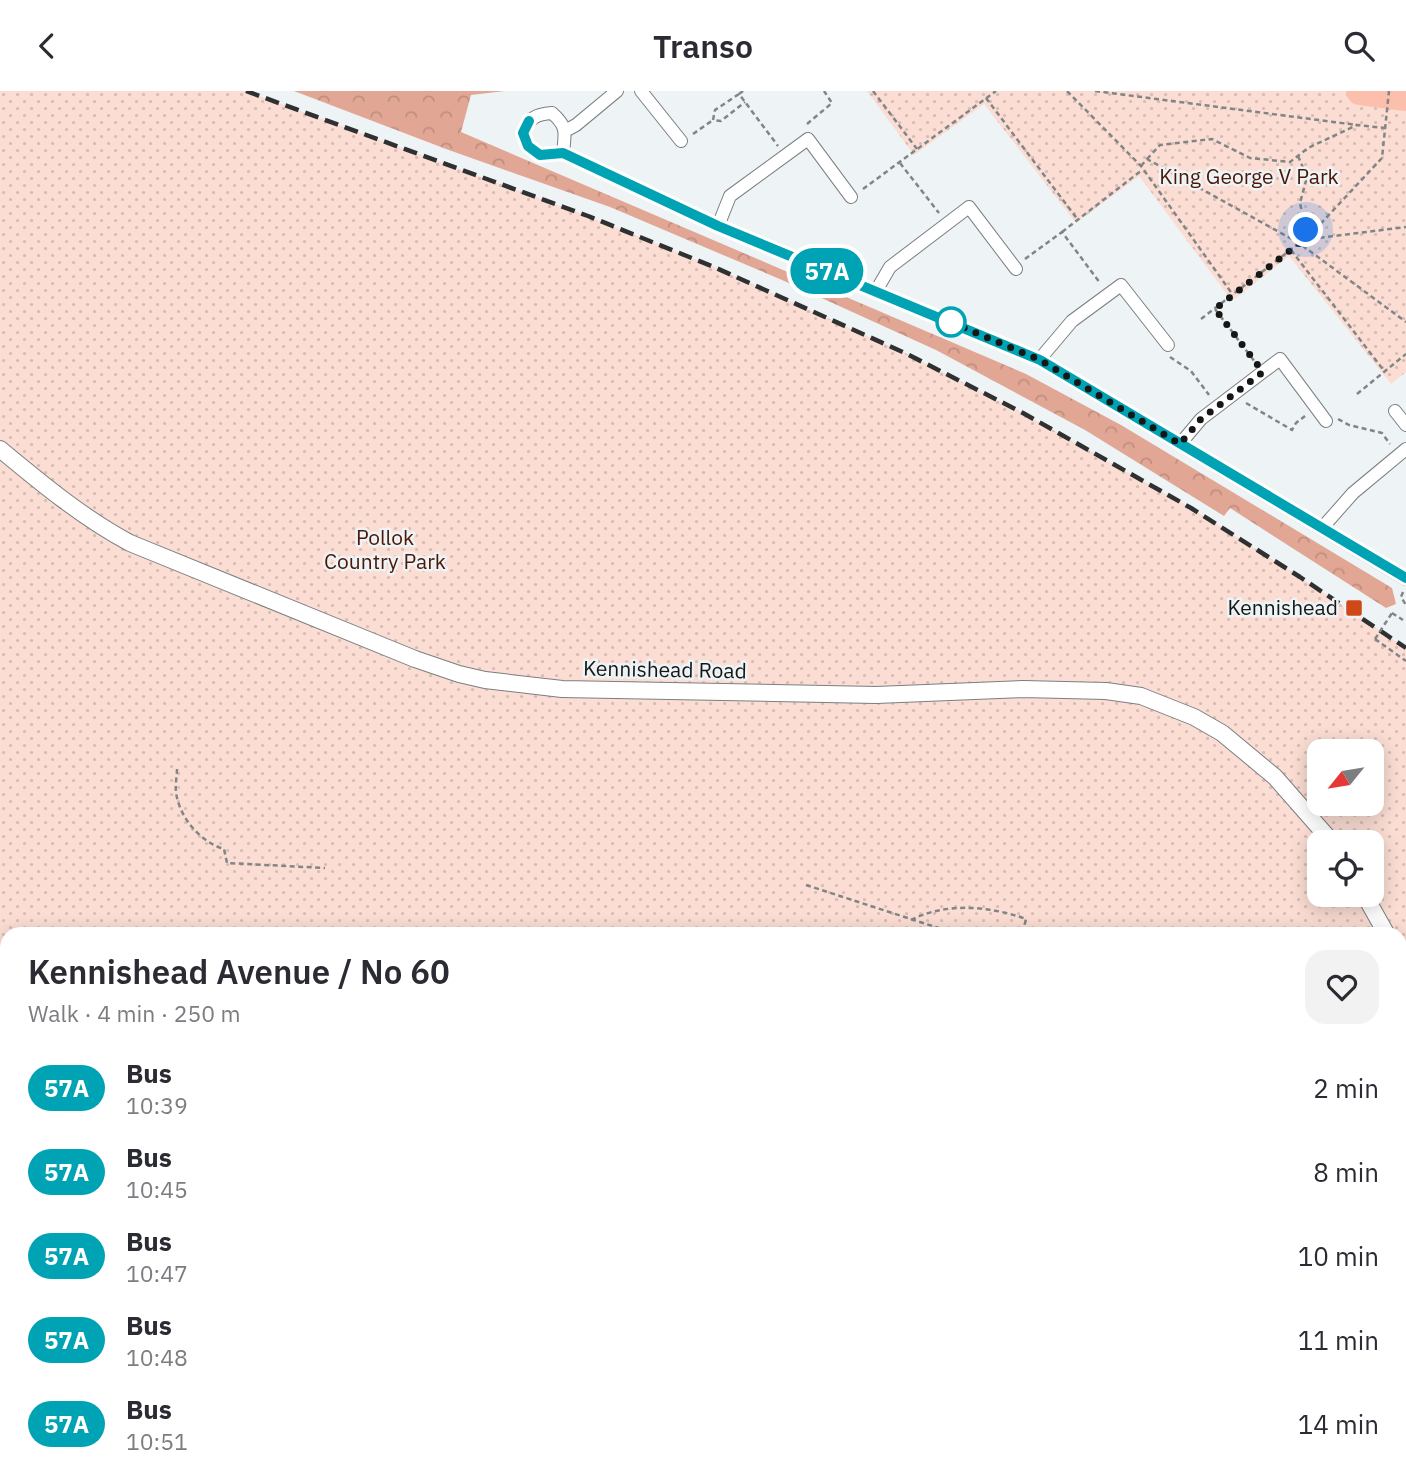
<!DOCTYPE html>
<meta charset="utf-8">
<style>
body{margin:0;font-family:"IBM Plex Sans",sans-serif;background:#f2f2f3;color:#2b2b33;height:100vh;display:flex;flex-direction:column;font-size:26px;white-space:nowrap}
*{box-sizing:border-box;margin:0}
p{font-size:23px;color:#7c7c81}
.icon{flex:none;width:38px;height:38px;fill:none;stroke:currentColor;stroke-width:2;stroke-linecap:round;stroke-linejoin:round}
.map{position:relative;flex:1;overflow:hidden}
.details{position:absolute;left:0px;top:836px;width:1407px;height:555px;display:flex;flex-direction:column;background:#fff;border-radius:21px 21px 0 0;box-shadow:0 4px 18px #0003}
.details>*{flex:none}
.badge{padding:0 14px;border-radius:23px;font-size:24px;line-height:46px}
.needle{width:46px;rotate:240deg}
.buttons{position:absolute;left:1307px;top:648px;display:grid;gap:14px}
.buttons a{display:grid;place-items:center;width:77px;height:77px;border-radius:14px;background:#fff;box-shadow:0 4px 18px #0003;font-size:35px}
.you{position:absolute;width:35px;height:35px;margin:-18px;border:5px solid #fff;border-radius:50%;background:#1a73e8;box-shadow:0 0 0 10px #1a73e833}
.map>.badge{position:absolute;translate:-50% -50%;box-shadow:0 0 0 4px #fff}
.round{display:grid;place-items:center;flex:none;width:74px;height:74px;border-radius:21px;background:#f2f2f3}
.summary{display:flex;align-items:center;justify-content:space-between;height:119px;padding:0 28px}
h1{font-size:33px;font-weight:600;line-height:52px}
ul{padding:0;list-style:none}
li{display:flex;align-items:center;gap:21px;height:84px;padding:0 28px}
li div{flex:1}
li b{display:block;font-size:26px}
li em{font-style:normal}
li .badge{min-width:77px;font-weight:700;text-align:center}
header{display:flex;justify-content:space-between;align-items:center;height:91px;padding:0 28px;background:#fff;font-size:32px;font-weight:600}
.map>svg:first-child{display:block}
.forest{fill:url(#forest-crowns)}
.park{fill:url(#park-dots);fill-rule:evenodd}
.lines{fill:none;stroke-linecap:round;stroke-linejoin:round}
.river{stroke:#fbbfac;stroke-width:28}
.service-casing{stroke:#7b7f81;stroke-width:8}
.minor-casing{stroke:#7b7f81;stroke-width:14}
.tertiary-casing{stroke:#7b7f81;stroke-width:18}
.path{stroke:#828586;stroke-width:2.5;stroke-dasharray:5 3.5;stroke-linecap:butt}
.service{stroke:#fff;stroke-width:6}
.minor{stroke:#fff;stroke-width:12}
.tertiary{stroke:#fff;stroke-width:16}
.rail{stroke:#2e3031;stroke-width:4.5;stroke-dasharray:14 7;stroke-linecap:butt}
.path-bridge{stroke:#828586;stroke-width:2.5;stroke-dasharray:5 3.5;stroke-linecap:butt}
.line-casing{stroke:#fff;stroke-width:16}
.line{stroke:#00a3b4;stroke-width:10}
.walk{stroke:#151717;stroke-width:7;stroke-dasharray:0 12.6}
.stop-dot{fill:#fff;stroke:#00a3b4;stroke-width:3.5}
.poi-dot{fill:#d04817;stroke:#eef3f5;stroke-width:2.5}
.labels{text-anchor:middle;stroke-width:5;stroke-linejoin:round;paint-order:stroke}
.park-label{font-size:21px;fill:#4c1706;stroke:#eef3f5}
.poi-label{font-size:21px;fill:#151717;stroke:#eef3f5;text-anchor:end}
.street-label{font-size:21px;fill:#151717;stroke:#eef3f5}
</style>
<header><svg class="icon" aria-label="back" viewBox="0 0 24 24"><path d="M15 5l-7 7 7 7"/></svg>Transo<svg class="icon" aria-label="search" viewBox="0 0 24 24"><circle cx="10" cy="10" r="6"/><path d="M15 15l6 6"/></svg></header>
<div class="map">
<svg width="1406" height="1390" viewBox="0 0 1406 1390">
<defs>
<pattern id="forest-crowns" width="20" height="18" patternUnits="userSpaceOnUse" patternTransform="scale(1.75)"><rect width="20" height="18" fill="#e1a694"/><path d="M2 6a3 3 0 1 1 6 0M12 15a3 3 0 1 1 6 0" fill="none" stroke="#c08e7f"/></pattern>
<pattern id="park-dots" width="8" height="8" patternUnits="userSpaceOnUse" patternTransform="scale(1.75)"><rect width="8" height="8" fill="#fbddd3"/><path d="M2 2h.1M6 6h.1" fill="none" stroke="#d6bdb4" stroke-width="1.8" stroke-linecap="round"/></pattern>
</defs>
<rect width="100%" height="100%" fill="#eef3f5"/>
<!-- forest -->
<path class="forest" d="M294,0H505L471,4L461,41L1026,283L1121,334L1392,497L1396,513L1386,517L1230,417L1224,425L1085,339L936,259L782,189L610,116L446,58Z"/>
<!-- park -->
<g class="park">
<path d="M0,0H246L588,125L714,176L905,262L1023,322L1191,417L1300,486L1406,557V1390H0ZM1320,660H1372V712H1320ZM1320,751H1372V803H1320ZM7,844H1400V1384H7Z"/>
<path d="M867,0H1406V281L1391,293L1289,165L1232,210L1139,85L1076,132L984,13L914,64Z"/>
</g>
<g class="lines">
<!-- river -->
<path class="river" d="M1360,0L1406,6"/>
<defs>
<path id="service" d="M0,1174L7,1170"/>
<g id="minor">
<path d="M641,0L681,50"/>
<path d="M565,40L576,34L617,0"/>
<path d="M563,62C565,42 568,36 552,22C535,23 530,27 523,42L528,55L540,64L563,62L718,135L1039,269L1406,488"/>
<path d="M718,135L730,105L808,48L851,106"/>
<path d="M876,200L890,176L969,116L1016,178"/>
<path d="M1039,269L1072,230L1121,194L1168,254"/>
<path d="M1395,320L1406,334"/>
<path d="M1180,353L1201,328L1280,268L1326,330"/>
<path d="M1323,436L1353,402L1406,358"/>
</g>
<g id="tertiary">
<path d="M0,358C41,392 83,427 130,452L415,568L459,583L485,589L562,598L876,604L1023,598L1106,600L1141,605L1194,626L1222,642L1275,686L1332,751"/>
<path d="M1364,803L1387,844"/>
<path d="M1400,864L1406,871"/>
<path d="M1400,1107L1406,1097"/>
<path d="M1221,1390L1224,1384"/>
</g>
</defs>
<!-- service casing -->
<use href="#service" class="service-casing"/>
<!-- minor casing -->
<use href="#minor" class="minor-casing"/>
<!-- tertiary casing -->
<use href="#tertiary" class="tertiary-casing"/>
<!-- path -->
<g class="path">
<path d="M743,0L739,3L778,55"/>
<path d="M873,0L917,58"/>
<path d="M1067,0L1141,75L1233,204"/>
<path d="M1095,0L1357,34"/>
<path d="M739,3L715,19L713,29L721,30L745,11"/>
<path d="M986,7L1078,129"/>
<path d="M807,33L832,12L824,0"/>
<path d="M693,43L713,29"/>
<path d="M1298,65L1307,86L1300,112L1306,139L1318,147L1406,136"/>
<path d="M1147,68L1160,54L1212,48L1250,67L1290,71L1308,57L1357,34L1385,37"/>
<path d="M900,72L939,122"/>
<path d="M1141,75L1147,68L1299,152L1406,231"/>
<path d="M863,98L996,0"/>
<path d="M1062,141L1142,79"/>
<path d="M1291,159L1385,281"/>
<path d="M1025,168L1062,141L1100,192"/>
<path d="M1215,218L1255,271"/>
<path d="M1201,228L1311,143L1382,67L1389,0"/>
<path d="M1170,266L1191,280L1209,304"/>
<path d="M1357,303L1406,263"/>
<path d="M1246,312L1292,339L1296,332L1305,325"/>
<path d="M1338,328L1349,334L1382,342L1390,353"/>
<path d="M1403,501L1401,506L1406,514"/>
<path d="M1392,522L1403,529"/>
<path d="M1375,548L1406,570"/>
<path d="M177,678C177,685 175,694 176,701C179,726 200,751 224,758L227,772L325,777"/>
<path d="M806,794L960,844"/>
<path d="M911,829C946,811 990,815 1026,828L1022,844"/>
<path d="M128,1390L138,1384"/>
</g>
<!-- service -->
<use href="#service" class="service"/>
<!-- minor -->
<use href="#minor" class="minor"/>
<!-- tertiary -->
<use href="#tertiary" class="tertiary"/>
<!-- rail -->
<path class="rail" d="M246,0L588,125L714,176L905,262L1023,322L1191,417L1300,486L1406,557"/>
<!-- path-bridge -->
<path class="path-bridge" d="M1375,548L1392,522"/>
</g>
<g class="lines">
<defs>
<path id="line" d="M529,30L523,42L528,55L540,64L563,62L718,135L1040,269L1406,487"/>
</defs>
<!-- line casing -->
<use href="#line" class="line-casing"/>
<!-- line -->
<use href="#line" class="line"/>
<!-- walk -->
<path class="walk" d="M951,231L946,229L1040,269L1180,353L1201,328L1263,281L1215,218L1311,143L1306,139"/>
</g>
<!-- markers -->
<circle class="stop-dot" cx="951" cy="231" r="14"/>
<rect class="poi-dot" x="1345" y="508" width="18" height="18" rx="3.5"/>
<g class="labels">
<!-- park labels -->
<g class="park-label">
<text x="1249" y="93">King George V Park</text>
<text x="385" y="454">Pollok<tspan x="385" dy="24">Country Park</tspan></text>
</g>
<!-- poi labels -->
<g class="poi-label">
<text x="1338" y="524">Kennishead</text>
</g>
<!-- street labels -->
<g class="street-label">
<text transform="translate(665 579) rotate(1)" y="7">Kennishead Road</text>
</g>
</g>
</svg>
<div class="buttons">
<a><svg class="needle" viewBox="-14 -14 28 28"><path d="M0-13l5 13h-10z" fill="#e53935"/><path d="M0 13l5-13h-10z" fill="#7c7c81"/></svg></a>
<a><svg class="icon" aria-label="locate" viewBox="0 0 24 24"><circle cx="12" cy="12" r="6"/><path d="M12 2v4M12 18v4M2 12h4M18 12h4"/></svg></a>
</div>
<div class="you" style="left:1306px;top:139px"></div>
<b class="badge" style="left:827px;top:180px;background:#00a3b4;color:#fff">57A</b>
<section class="details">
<div class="summary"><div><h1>Kennishead Avenue / No 60</h1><p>Walk · 4 min · 250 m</p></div><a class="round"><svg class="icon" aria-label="heart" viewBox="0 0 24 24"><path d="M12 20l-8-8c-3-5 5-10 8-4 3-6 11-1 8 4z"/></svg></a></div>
<ul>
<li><span class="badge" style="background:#00a3b4;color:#fff">57A</span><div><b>Bus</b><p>10:39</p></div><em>2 min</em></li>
<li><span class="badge" style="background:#00a3b4;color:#fff">57A</span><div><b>Bus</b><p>10:45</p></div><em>8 min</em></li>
<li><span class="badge" style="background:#00a3b4;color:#fff">57A</span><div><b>Bus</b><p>10:47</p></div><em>10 min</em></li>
<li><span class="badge" style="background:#00a3b4;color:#fff">57A</span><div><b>Bus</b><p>10:48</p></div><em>11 min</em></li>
<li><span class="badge" style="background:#00a3b4;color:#fff">57A</span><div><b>Bus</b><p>10:51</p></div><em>14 min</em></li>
</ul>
</section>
</div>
